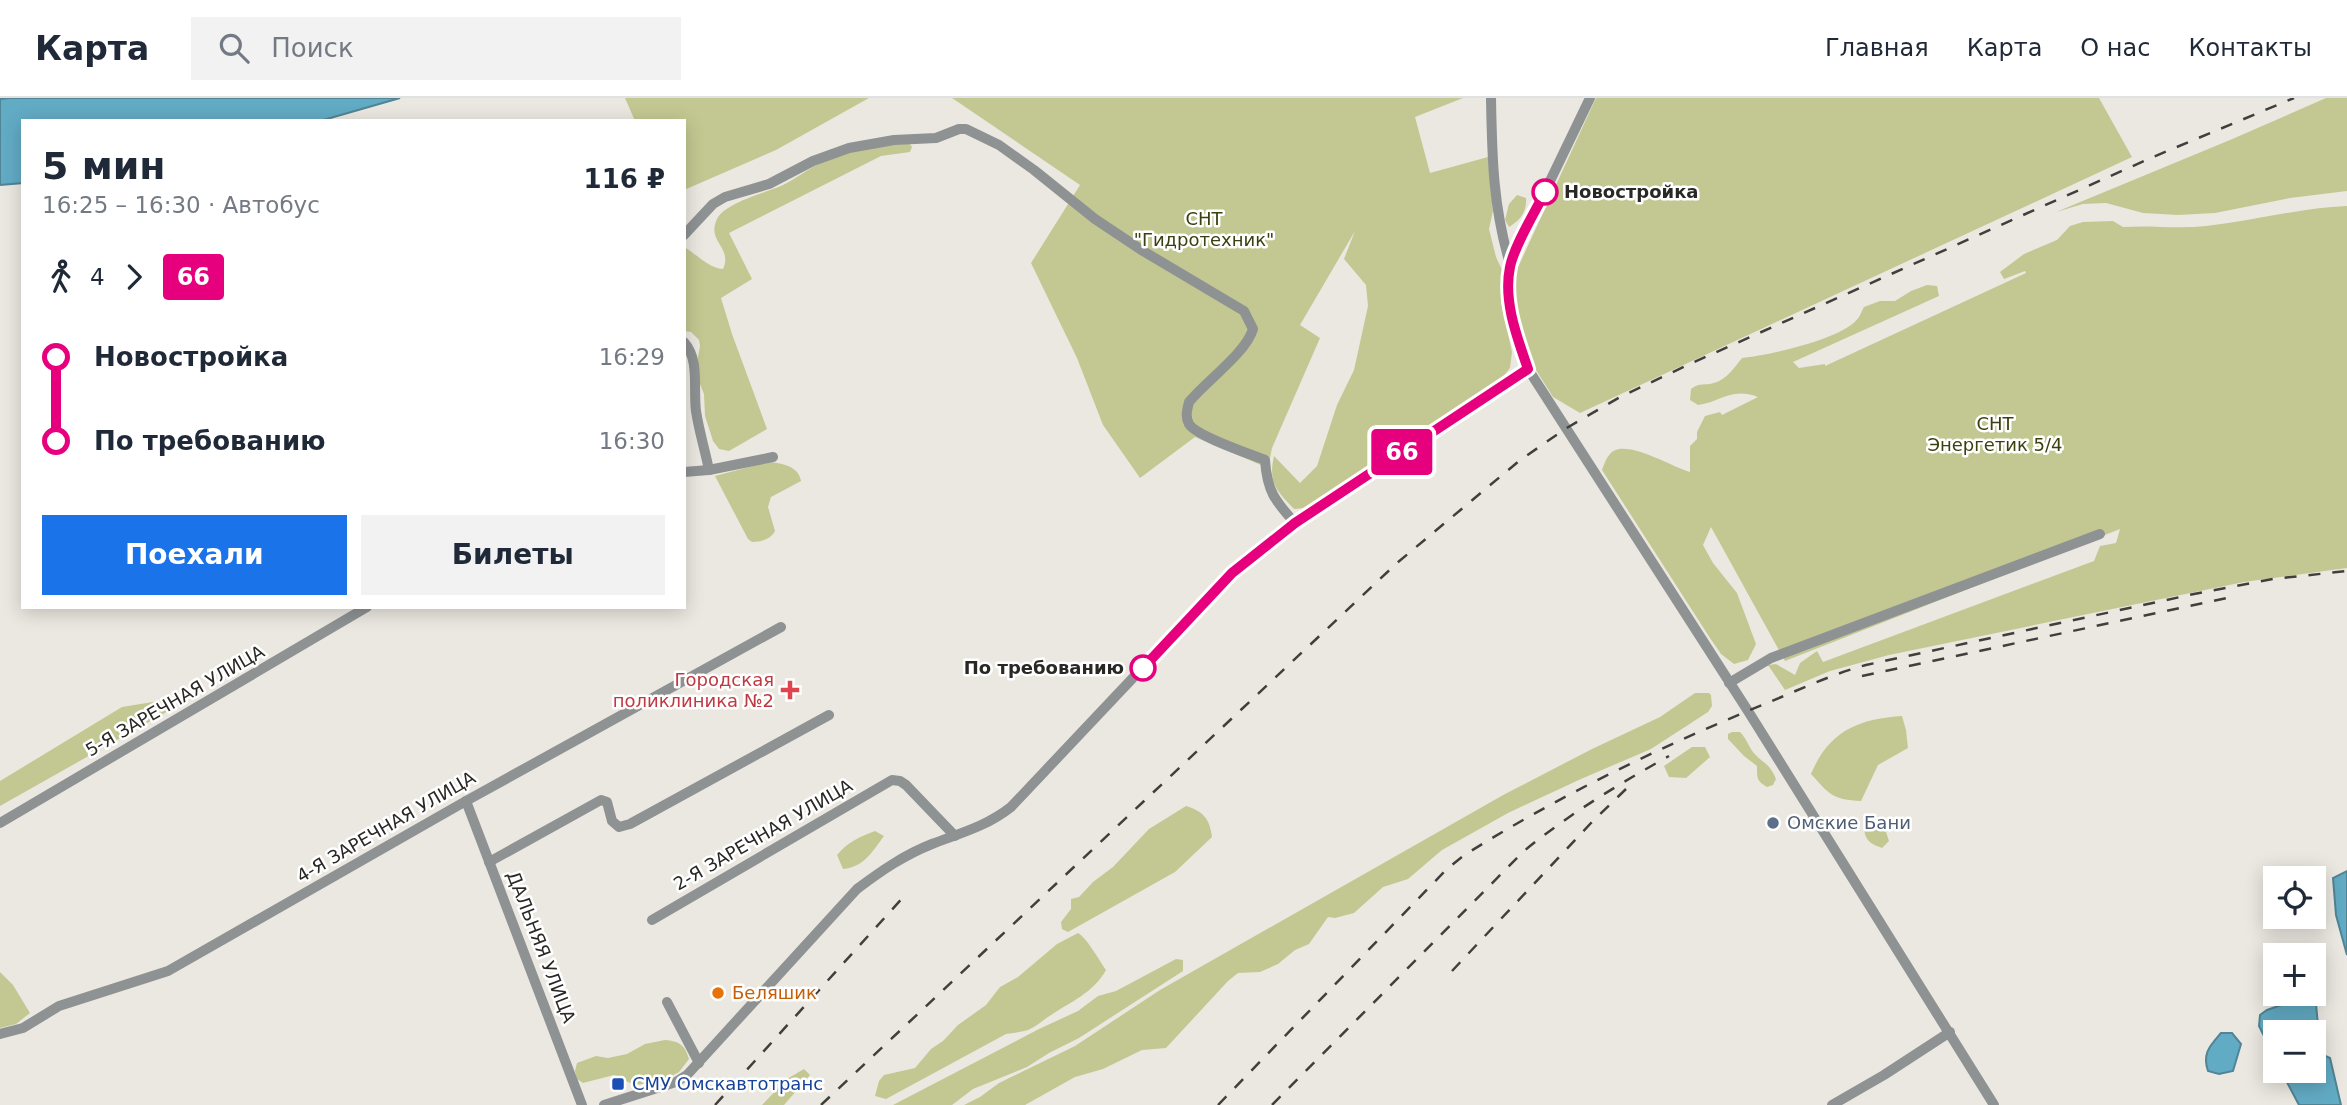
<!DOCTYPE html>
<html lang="ru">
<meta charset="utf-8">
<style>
body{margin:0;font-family:"DejaVu Sans",sans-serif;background:#f2f2f3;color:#1f2937;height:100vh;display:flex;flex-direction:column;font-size:26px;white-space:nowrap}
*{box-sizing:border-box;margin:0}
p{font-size:23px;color:#747a83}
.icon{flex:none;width:38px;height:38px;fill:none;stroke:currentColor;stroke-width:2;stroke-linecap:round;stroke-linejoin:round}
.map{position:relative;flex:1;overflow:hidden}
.sheet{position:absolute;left:21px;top:21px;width:665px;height:490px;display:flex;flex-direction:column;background:#fff;border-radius:0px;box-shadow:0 4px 18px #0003}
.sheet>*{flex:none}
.badge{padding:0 14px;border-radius:5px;font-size:24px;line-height:46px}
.tools{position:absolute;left:2263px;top:768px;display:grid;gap:14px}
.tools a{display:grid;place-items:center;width:63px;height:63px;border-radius:0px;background:#fff;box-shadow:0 4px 18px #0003;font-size:35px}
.map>.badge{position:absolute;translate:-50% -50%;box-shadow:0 0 0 4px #fff}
.legs{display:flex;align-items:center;gap:10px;height:77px;padding:0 21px;font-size:23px}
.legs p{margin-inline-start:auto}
.overview{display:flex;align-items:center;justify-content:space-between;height:119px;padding:0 21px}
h1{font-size:38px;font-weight:700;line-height:52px}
.primary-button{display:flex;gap:14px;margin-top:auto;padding:14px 21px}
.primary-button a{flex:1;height:80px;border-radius:0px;background:#1a73e8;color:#fff;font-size:28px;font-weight:700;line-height:80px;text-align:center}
.primary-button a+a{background:#f2f2f3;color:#1f2937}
ul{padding:0 21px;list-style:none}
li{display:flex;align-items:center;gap:24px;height:84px;font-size:26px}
li i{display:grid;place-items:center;width:10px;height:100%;margin:0 9px;background:currentColor}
li i::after{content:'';width:18px;height:18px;margin:-9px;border:5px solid;border-radius:50%;background:#fff}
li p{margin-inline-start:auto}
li:first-child i{background:linear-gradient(#0000 50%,currentColor 0)}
li:last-child i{background:linear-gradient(currentColor 50%,#0000 0)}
header{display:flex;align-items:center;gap:42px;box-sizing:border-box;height:98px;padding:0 35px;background:#fff;border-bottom:2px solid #e0e1e3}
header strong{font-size:33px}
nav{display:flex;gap:38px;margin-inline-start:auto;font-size:24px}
.search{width:490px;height:63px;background:#f2f2f3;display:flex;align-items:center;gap:18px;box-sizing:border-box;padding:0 24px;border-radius:0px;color:#747a83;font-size:26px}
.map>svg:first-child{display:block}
.green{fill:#c3c892}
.water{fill:#62abc4;stroke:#518494;stroke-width:2}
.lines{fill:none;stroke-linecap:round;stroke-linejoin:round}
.minor{stroke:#8e9293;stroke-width:10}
.rail{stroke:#403f3b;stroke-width:2.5;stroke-dasharray:12 12;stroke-linecap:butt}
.line-1-casing{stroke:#fff;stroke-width:16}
.line-1{stroke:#e6007e;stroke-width:10}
.stop-1-dot{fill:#fff;stroke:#e6007e;stroke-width:3.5}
.health-dot{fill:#e0444e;stroke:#fff;stroke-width:2.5}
.service-dot{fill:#5c6f8a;stroke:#fff;stroke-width:2.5}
.food-dot{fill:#e8710a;stroke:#fff;stroke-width:2.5}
.transit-dot{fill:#1a4fb4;stroke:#fff;stroke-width:2.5}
.labels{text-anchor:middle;stroke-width:5;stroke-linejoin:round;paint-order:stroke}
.stop-label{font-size:18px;font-weight:bold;fill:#292825;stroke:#fff;text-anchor:start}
.park-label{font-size:18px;fill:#3c3f0f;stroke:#fff}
.health-label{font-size:18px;fill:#be3a42;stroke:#fff;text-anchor:end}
.street-label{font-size:18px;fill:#292825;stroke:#fff}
.service-label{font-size:18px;fill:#4e5e75;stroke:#fff;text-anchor:start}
.food-label{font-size:18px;fill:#c56008;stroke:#fff;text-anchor:start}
.transit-label{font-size:18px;fill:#164399;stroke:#fff;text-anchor:start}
</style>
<header>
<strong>Карта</strong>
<div class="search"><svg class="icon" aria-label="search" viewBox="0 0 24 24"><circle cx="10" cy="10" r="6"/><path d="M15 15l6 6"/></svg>Поиск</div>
<nav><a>Главная</a><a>Карта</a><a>О нас</a><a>Контакты</a></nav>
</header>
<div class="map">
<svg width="2347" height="1007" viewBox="0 0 2347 1007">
<rect width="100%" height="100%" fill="#ebe8e1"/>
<!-- green -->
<g class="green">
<path d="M625,0H869L776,52L684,92V23H635Z"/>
<path d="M952,0H1463L1415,19L1430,75L1488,59L1493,113L1489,131L1496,159L1503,174L1501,204L1512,254L1510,270L1502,280L1305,410L1294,411C1276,392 1268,384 1274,358L1300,385L1317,368L1337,307L1354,272L1368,208L1366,187L1344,161L1355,133L1300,227L1320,240L1272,350L1268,370L1195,339L1140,380L1103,327L1077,260L1031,165L1080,87Z"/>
<path d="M1596,0H2099L2132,59L1580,315L1553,299L1526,256L1514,211V178Z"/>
<path d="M2326,0H2347V93L2290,100L2215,115L2178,117L2143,115L2106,105L2083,106L2056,114L2230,42Z"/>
<path d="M909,45L912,49L910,54L881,58L729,135L752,181L721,200L732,236L767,331L729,353L719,351L713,343L705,318L704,296L698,281V259L700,248L699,242L691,234L684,233V149C698,157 708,170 723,171C733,149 706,144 717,121C726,104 766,95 783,87C797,80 810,69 825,63C836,58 849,54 861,51C876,47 893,47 909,45Z"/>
<path d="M1517,97L1526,100C1527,113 1521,122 1509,129L1505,122L1509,106Z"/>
<path d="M2347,108V470L2244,484L1889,557L1830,573L1785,592L1768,567L1776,566L1795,577L1800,565L1817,553L1823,564L2094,463L2100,448L2116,445L2120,431L1785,563L1711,429L1703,447L1713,465L1737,495L1756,546L1748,562L1734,566L1721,556L1710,540L1602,372C1604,367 1606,360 1610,356C1624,339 1671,369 1690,374V348L1697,341V334L1705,318L1720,314L1722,317L1758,299C1730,289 1722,304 1698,307L1690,302L1691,291C1700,284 1705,288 1714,285C1726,282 1735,269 1742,260C1769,257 1845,241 1859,219C1861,216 1862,212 1864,209L1880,203H1895L1911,193L1927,187L1937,188L1939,198L1793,264L1799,270L1825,266V268L2026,175L2025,173L2004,181L2000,174L2024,156L2057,142L2070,128L2083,124L2113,123L2123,129C2151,127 2178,131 2206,128C2253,123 2299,110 2347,108Z"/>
<path d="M768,364C781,365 799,368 801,383L771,399L768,409L775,433C771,441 761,444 752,444L748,441L715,378Z"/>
<path d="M1695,595H1709L1711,597L1712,608L1708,614L1651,651L1581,681L1508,715L1442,752L1408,781L1383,789L1354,815L1335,820L1328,819L1309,846L1295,852L1278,866L1260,874L1238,875L1228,883L1166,950L1142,952L1103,971L1075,979L1025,1007H964L980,999L999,985L1075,948L1160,892L1505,696L1592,651L1660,619Z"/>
<path d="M165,602L170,612L0,708V683L122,609Z"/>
<path d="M1902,618L1906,632L1908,650L1878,667L1861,703C1833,702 1829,696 1811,676C1829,633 1858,621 1902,618Z"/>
<path d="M1732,634H1740C1746,640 1748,647 1753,654C1763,666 1769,664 1776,681L1773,687L1767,689C1756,683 1757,679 1757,668L1744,658L1728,641V636Z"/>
<path d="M1692,649H1705L1710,659L1686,680L1669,679L1664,668Z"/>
<path d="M1186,708C1203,713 1210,721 1212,739L1175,774L1068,834L1062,831L1061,824L1071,811V801L1079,799L1093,784L1113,769L1149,731Z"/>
<path d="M1872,718L1885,731L1889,743L1882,750C1864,744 1864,738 1864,720Z"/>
<path d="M875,733L884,738C872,754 864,769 843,771L837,757C848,744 859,739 875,733Z"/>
<path d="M1078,835C1087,840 1099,862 1106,872C1093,895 1072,903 1051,917C1043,922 1037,928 1028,932C1021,934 1013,935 1006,936L886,1001L875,998L879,983L884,977L915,970L931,951L943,943L958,927L986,907L1000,889L1018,879L1057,846Z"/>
<path d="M1176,861L1183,862V873L1079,940L1049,955L1027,969L973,991L952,1007H893L1039,931L1078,913L1098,898L1116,893Z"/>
<path d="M0,874L13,887L30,915L16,926L0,930Z"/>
<path d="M665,942C679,943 685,947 689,961L679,974L660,984L634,987L614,977L583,985L577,981L575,973L577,965L596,958L608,960L627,956L645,946Z"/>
<path d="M804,971L810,977L784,1007H762L787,981Z"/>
</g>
<!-- water -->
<g class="water">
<path d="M9,0H400L320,23H23V85L0,87V1Z"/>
<path d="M2347,773V857L2336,817L2333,780Z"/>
<path d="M2307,898L2316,906L2318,927L2313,934H2275V960L2259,928L2260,917L2267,912Z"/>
<path d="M2221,935H2232L2241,946L2233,973L2219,976L2208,973C2202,955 2210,948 2221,935Z"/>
<path d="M2314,937L2321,956L2330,960L2341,1007H2299L2281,973H2314Z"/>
</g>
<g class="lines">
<!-- minor -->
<g class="minor">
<path d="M1491,0C1492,59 1493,109 1510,166"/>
<path d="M1590,0L1510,166L1509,201L1528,271L1748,613L1994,1007"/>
<path d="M684,137L713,106L725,99L769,86L813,63L849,50L894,42L936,40L959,31H966L999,47L1034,72L1095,121L1143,153L1244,213L1253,231C1246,255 1206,283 1189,304C1187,312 1185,319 1189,326C1196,338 1250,356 1265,362C1267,393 1275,403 1295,425"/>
<path d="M684,244C700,262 693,290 696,313C699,333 705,352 709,372"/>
<path d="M684,374L709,372L773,359"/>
<path d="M1729,585L1771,560L2100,436"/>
<path d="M466,703L582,1007"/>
<path d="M0,725L367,509"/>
<path d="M489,764L601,702L607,704L612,723L619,729L630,726L829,617"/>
<path d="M652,822L892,682L900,683L906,687L955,738"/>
<path d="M667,904L699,965"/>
<path d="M0,936L23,930L59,908L168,873L466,703L781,529"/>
<path d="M604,1007L676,984L687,977L857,791C881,773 904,757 932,746C961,735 987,728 1011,709L1232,475L1295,425L1528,271"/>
<path d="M1832,1007L1884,977L1950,934"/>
</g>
<!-- rail -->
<g class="rail">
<path d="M1862,578L2227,500"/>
<path d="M1452,873L1591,725L1626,691"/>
<path d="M715,1007L907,795"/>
<path d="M821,1007L1397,465L1519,363L1565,331L1620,299L1692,265L2153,59L2294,0"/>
<path d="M1218,1007L1447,771L1463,758C1558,698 1662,648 1767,605C1799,592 1832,576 1866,567L2194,496L2273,481L2347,473"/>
<path d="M1272,1007L1524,753C1569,716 1619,686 1669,658"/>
</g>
</g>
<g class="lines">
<defs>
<path id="line-1" d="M1143,570L1232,475L1295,425L1528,271C1517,239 1503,203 1510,169C1514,148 1535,114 1545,94"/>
</defs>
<!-- line-1 casing -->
<use href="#line-1" class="line-1-casing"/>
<!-- line-1 -->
<use href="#line-1" class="line-1"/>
</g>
<!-- markers -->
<g class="stop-1-dot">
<circle cx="1545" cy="94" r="12"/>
<circle cx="1143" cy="570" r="12"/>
</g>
<path class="health-dot" d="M786.5 581.5h7v7h7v7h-7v7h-7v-7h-7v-7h7z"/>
<circle class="service-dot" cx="1773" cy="725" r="7"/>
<circle class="food-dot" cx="718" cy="895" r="7"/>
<rect class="transit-dot" x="611" y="979" width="14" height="14" rx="3.5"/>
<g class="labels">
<!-- stop labels -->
<g class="stop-label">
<text x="1564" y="100">Новостройка</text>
<text x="1124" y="576" text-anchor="end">По требованию</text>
</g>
<!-- park labels -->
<g class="park-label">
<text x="1204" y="127">СНТ<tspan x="1204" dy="21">"Гидротехник"</tspan></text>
<text x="1995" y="332">СНТ<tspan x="1995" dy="21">Энергетик 5/4</tspan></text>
</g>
<!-- health labels -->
<g class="health-label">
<text x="774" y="588">Городская<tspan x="774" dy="21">поликлиника №2</tspan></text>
</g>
<!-- street labels -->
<g class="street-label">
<text transform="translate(175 603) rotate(-30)" y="6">5-Я ЗАРЕЧНАЯ УЛИЦА</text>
<text transform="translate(386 729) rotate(-30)" y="6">4-Я ЗАРЕЧНАЯ УЛИЦА</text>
<text transform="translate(763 737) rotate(-30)" y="6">2-Я ЗАРЕЧНАЯ УЛИЦА</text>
<text transform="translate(541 849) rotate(69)" y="6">ДАЛЬНЯЯ УЛИЦА</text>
</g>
<!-- service labels -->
<g class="service-label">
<text x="1787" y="731">Омские Бани</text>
</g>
<!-- food labels -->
<g class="food-label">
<text x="732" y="901">Беляшик</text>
</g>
<!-- transit labels -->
<g class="transit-label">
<text x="632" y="992">СМУ Омскавтотранс</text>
</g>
</g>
</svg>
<div class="tools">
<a><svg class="icon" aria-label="locate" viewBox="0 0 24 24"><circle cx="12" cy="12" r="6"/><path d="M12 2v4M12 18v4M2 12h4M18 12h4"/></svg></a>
<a>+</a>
<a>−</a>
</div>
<b class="badge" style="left:1402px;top:354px;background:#e6007e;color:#fff">66</b>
<section class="sheet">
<div class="overview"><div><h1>5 мин</h1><p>16:25 – 16:30 · Автобус</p></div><b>116 ₽</b></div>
<div class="legs"><svg class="icon" aria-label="walk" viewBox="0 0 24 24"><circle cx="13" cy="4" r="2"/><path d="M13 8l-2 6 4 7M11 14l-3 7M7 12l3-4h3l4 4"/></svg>4<svg class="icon" aria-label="forward" viewBox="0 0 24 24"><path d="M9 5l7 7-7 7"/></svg><b class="badge" style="background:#e6007e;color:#fff">66</b></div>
<ul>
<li><i style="color:#e6007e"></i><b>Новостройка</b><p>16:29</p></li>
<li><i style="color:#e6007e"></i><b>По требованию</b><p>16:30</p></li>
</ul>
<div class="primary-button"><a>Поехали</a><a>Билеты</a></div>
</section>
</div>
